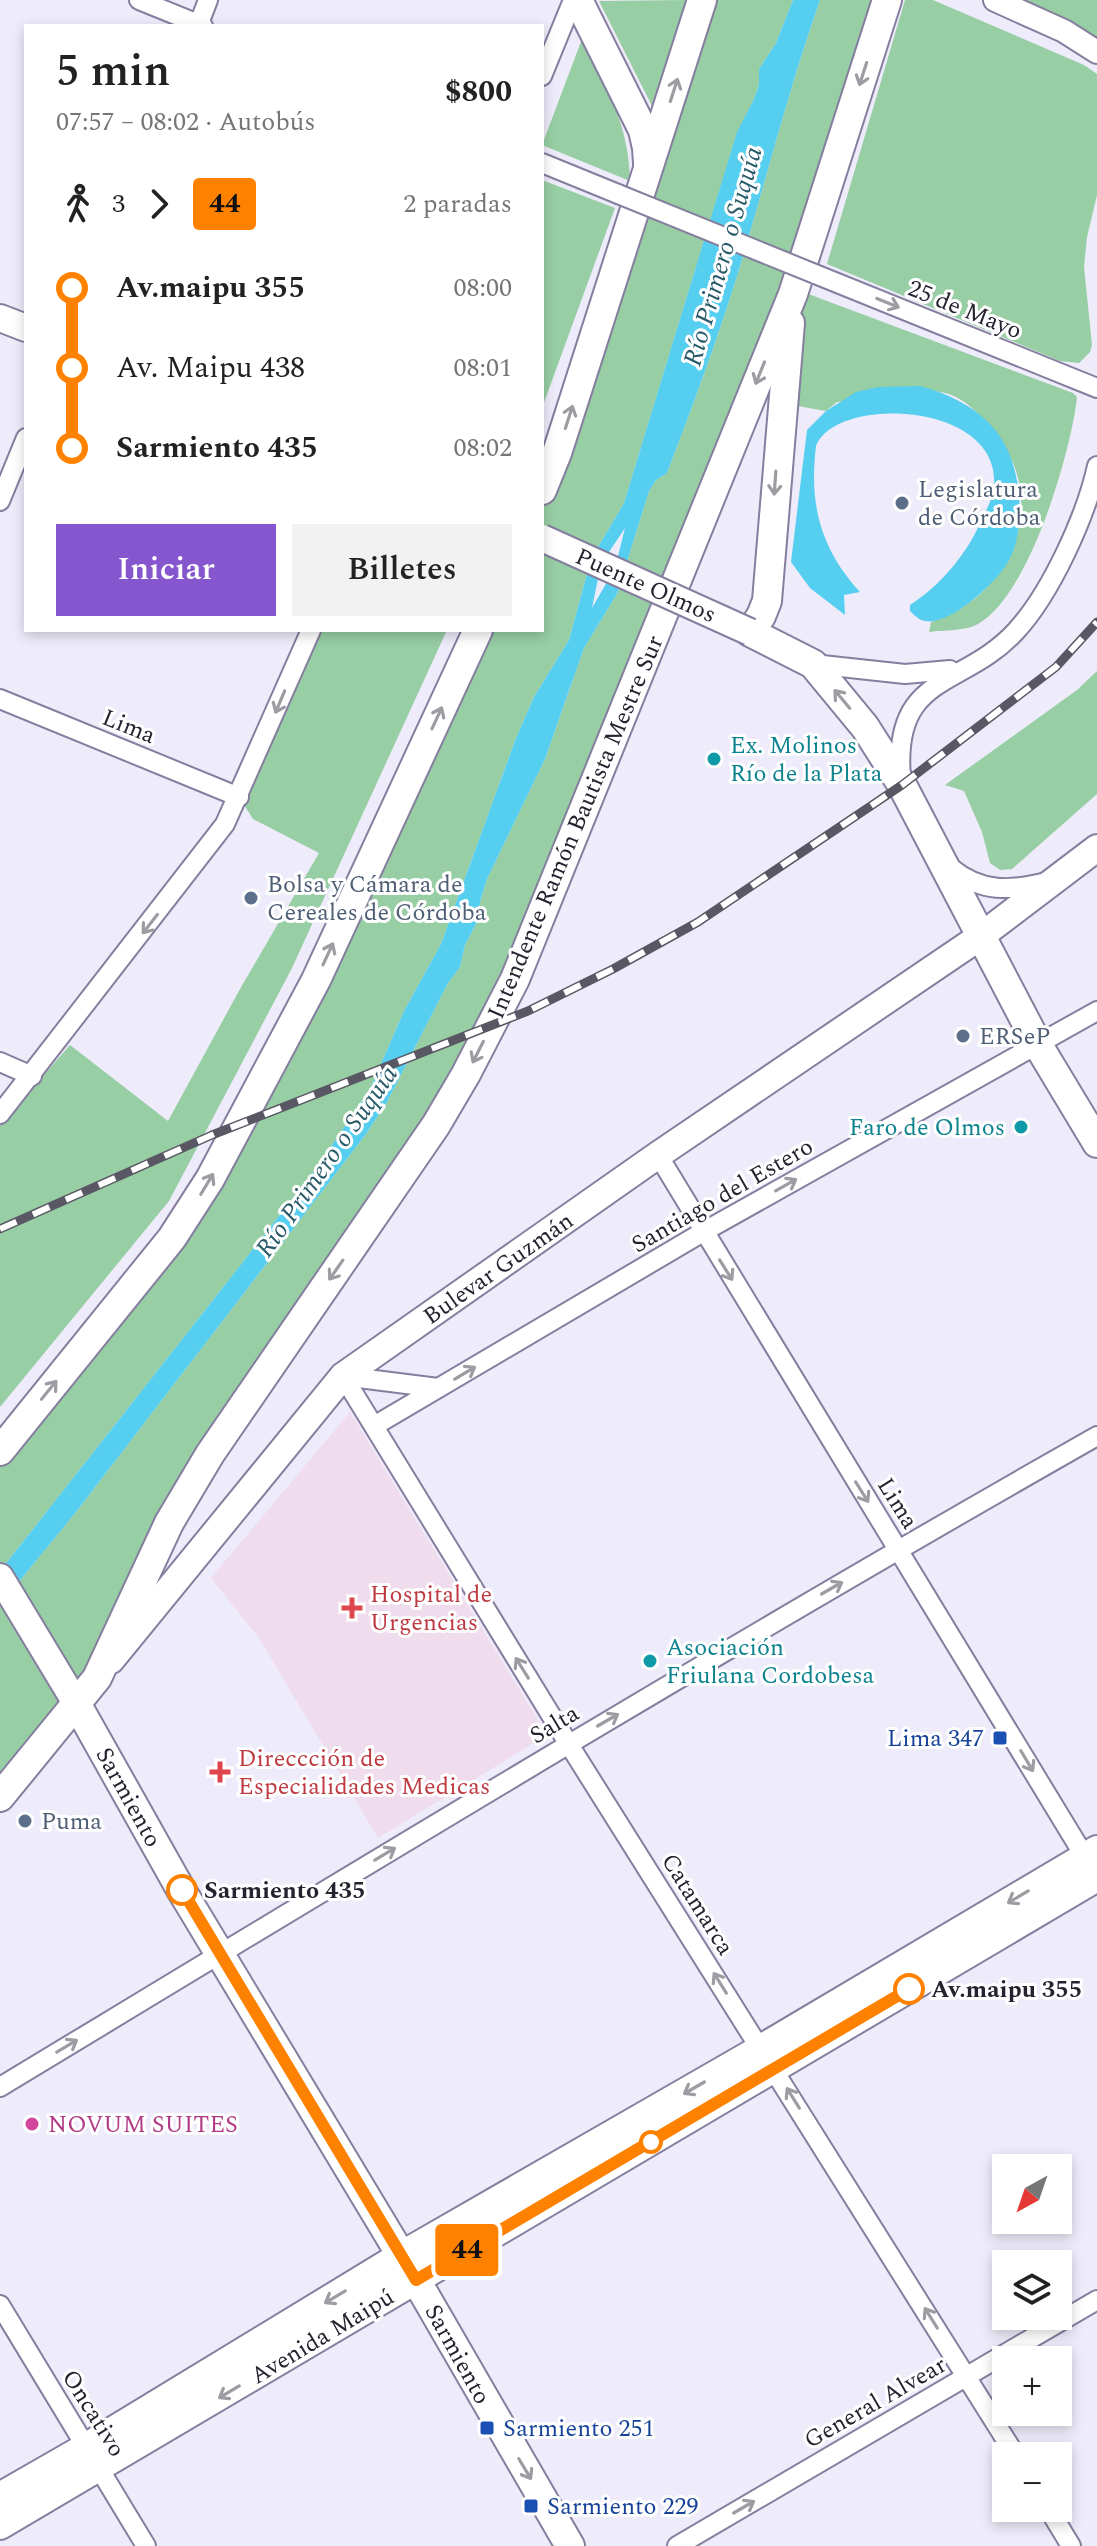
<!DOCTYPE html>
<html lang="es">
<meta charset="utf-8">
<style>
body{margin:0;font-family:Spectral,serif;background:#f2f2f2;color:#222;height:100vh;display:flex;flex-direction:column;font-size:30px;white-space:nowrap}
*{box-sizing:border-box;margin:0}
p{font-size:26px;color:#767676}
.icon{flex:none;width:44px;height:44px;fill:none;stroke:currentColor;stroke-width:2;stroke-linecap:round;stroke-linejoin:round}
.map{position:relative;flex:1;overflow:hidden}
.side{position:absolute;left:24px;top:24px;width:520px;height:608px;display:flex;flex-direction:column;background:#fff;border-radius:0px;box-shadow:0 4px 12px #0003}
.side>*{flex:none}
.badge{padding:0 16px;border-radius:6px;font-size:28px;line-height:52px}
.needle{width:52px;rotate:220deg}
.tools{position:absolute;left:992px;top:2154px;display:grid;gap:16px}
.tools a{display:grid;place-items:center;width:80px;height:80px;border-radius:0px;background:#fff;box-shadow:0 4px 12px #0003;font-size:40px}
.map>.badge{position:absolute;translate:-50% -50%;box-shadow:0 0 0 4px #fff}
.legs{display:flex;align-items:center;gap:12px;height:88px;padding:0 32px;font-size:26px}
.legs p{margin-inline-start:auto}
.overview{display:flex;align-items:center;justify-content:space-between;height:136px;padding:0 32px}
h1{font-size:44px;font-weight:600;line-height:60px}
.button{display:flex;gap:16px;margin-top:auto;padding:16px 32px}
.button a{flex:1;height:92px;border-radius:0px;background:#8656ce;color:#fff;font-size:32px;font-weight:600;line-height:92px;text-align:center}
.button a+a{background:#f2f2f2;color:#222}
ul{padding:0 32px;list-style:none}
li{display:flex;align-items:center;gap:28px;height:80px;font-size:30px}
li i{display:grid;place-items:center;width:12px;height:100%;margin:0 10px;background:currentColor}
li i::after{content:'';width:20px;height:20px;margin:-10px;border:6px solid;border-radius:50%;background:#fff}
li p{margin-inline-start:auto}
li:first-child i{background:linear-gradient(#0000 50%,currentColor 0)}
li:last-child i{background:linear-gradient(currentColor 50%,#0000 0)}
.map>svg:first-child{display:block}
.medical{fill:#efddee}
.green{fill:#97cea4}
.water{fill:#56cef0;fill-rule:evenodd}
.lines{fill:none;stroke-linecap:round;stroke-linejoin:round}
.minor-casing{stroke:#857e9f;stroke-width:22}
.tertiary-casing{stroke:#857e9f;stroke-width:26}
.secondary-casing{stroke:#857e9f;stroke-width:30}
.primary-casing{stroke:#857e9f;stroke-width:32}
.minor{stroke:#fff;stroke-width:18}
.tertiary{stroke:#fff;stroke-width:22}
.secondary{stroke:#fff;stroke-width:26}
.primary{stroke:#fff;stroke-width:28}
.rail-casing{stroke:#5a5764;stroke-width:9}
.rail{stroke:#fff;stroke-width:6;stroke-dasharray:18;stroke-linecap:butt}
.minor-bridge-casing{stroke:#857e9f;stroke-width:22;stroke-linecap:butt}
.secondary-bridge-casing{stroke:#857e9f;stroke-width:30;stroke-linecap:butt}
.minor-bridge{stroke:#fff;stroke-width:18}
.secondary-bridge{stroke:#fff;stroke-width:26}
.oneway{stroke:#9d9ca2}
.line-1-casing{stroke:#fff;stroke-width:18}
.line-1{stroke:#ff8100;stroke-width:12}
.service-dot{fill:#5c6f8a;stroke:#fff;stroke-width:3}
.culture-dot{fill:#0f9aa8;stroke:#fff;stroke-width:3}
.health-dot{fill:#e0444e;stroke:#fff;stroke-width:3}
.transit-dot{fill:#1a4fb4;stroke:#fff;stroke-width:3}
.stop-1-dot{fill:#fff;stroke:#ff8100;stroke-width:4}
.hotel-dot{fill:#d1479c;stroke:#fff;stroke-width:3}
.labels{text-anchor:middle;stroke-width:6;stroke-linejoin:round;paint-order:stroke}
.street-label{font-size:24px;fill:#262330;stroke:#fff}
.service-label{font-size:24px;fill:#4e5e75;stroke:#fff;text-anchor:start}
.culture-label{font-size:24px;fill:#0d838f;stroke:#fff;text-anchor:start}
.health-label{font-size:24px;fill:#be3a42;stroke:#fff;text-anchor:start}
.transit-label{font-size:24px;fill:#164399;stroke:#fff;text-anchor:start}
.stop-label{font-size:24px;font-weight:bold;fill:#262330;stroke:#fff;text-anchor:start}
.hotel-label{font-size:24px;fill:#b23c85;stroke:#fff;text-anchor:start}
.water-label{font-size:26px;font-style:italic;fill:#285a69;stroke:#fff}
</style>
<div class="map">
<svg width="1097" height="2546" viewBox="0 0 1097 2546">
<rect width="100%" height="100%" fill="#eeebfa"/>
<!-- medical -->
<path class="medical" d="M350,1412L547,1735L378,1838L259,1638L211,1578Z"/>
<!-- green -->
<g class="green">
<path d="M686,0L652,106L599,1Z"/>
<path d="M702,0H793L776,43L759,69V85L754,99L737,133L624,503L591,559L569,640L534,697L516,738L441,944L404,1011L370,1089L316,1169L0,1571V1451L172,1238L478,630H542V490Z"/>
<path d="M820,0H887L793,294L515,979L210,1454L97,1678L0,1797V1605L76,1512L366,1134L387,1102L448,983L460,967L465,945L479,918L480,902L487,879L545,759L584,648L617,594L649,491L656,480L667,473C692,408 716,343 737,276C765,184 788,91 820,0Z"/>
<path d="M905,0H933L1084,65L1097,74V195L1087,237L1084,267L1092,345L1090,352L1079,363L1060,361L827,264Z"/>
<path d="M1014,0H1097V40Z"/>
<path d="M582,39C607,88 629,125 630,181L542,145Z"/>
<path d="M542,180L615,208L542,408Z"/>
<path d="M803,292L1073,393L1077,397C1071,453 1029,596 978,624C966,631 943,630 929,632L931,622C995,602 1038,535 1015,468C1011,455 1000,443 992,432C981,414 962,395 940,392C931,391 919,394 910,395C885,398 861,400 837,402L826,411L792,405Z"/>
<path d="M311,630H447L292,968L169,1201L0,1407V1125L70,1045L168,1121L240,989L319,853L253,819L239,797Z"/>
<path d="M1097,671V794L1012,869L1000,870L990,863L982,832L964,791L945,785L1077,690Z"/>
</g>
<!-- water -->
<g class="water">
<path d="M793,0H820C788,91 765,184 737,276C716,343 692,408 667,473L656,480L649,491L617,594L584,648L545,759L487,879L480,902L479,918L465,945L460,967L448,983L387,1102L366,1134L76,1512L0,1605V1571L316,1169L370,1089L404,1011L441,944L516,738L534,697L569,640L591,559L624,503L737,132L754,99L759,85V69L776,43ZM625,528L615,568L592,608L601,564Z"/>
<path d="M920,386C978,402 1014,433 1019,496C1021,517 1019,543 1008,562C997,582 950,626 925,621C919,620 915,616 910,611V605C940,586 967,554 981,521C986,511 993,498 994,486C1001,401 835,395 816,446C809,504 820,548 860,592L844,595L845,615L810,588L791,562L807,430L826,411L856,392L878,387Z"/>
</g>
<g class="lines">
<defs>
<g id="minor">
<path d="M139,0L203,26"/>
<path d="M198,26L208,0"/>
<path d="M542,76L573,0"/>
<path d="M542,163L618,194"/>
<path d="M815,274L1097,388"/>
<path d="M0,501L26,438"/>
<path d="M813,664L905,674L950,670"/>
<path d="M0,699L239,797"/>
<path d="M901,778C892,672 963,689 1016,631C1051,593 1086,516 1097,466"/>
<path d="M951,868C981,893 1011,891 1047,882"/>
<path d="M0,1062L32,1076"/>
<path d="M0,1114L225,824L311,630"/>
<path d="M658,1155L1091,1867"/>
<path d="M343,1376L568,1743L1016,2456"/>
<path d="M343,1376L438,1388"/>
<path d="M374,1426L703,1232L1097,1011"/>
<path d="M0,2087C364,1867 727,1646 1097,1436"/>
<path d="M0,2305L146,2546"/>
<path d="M1048,2508L1071,2546"/>
<path d="M677,2546L1097,2300"/>
</g>
<path id="tertiary" d="M995,0L1064,31L1097,52"/>
<g id="secondary">
<path d="M0,318L26,328"/>
<path d="M0,1577L76,1703"/>
<path d="M111,1660L343,1376L658,1155L981,936L1097,848"/>
</g>
<g id="primary">
<path d="M578,0L643,130L647,148L648,163"/>
<path d="M790,323L767,601L761,616L750,632L813,664L865,727L902,785L1038,1045L1097,1143"/>
<path d="M542,490L557,453L702,0"/>
<path d="M0,1451L172,1238L210,1179L316,980L478,630"/>
<path d="M76,1703L180,1888L416,2280L570,2546"/>
<path d="M0,1797L97,1678L169,1523L210,1454L436,1125L466,1074L515,979L793,294L887,0"/>
<path d="M0,2497L87,2447L401,2256L761,2049L1097,1850"/>
<path d="M0,2525L1097,1877"/>
</g>
</defs>
<!-- minor casing -->
<use href="#minor" class="minor-casing"/>
<!-- tertiary casing -->
<use href="#tertiary" class="tertiary-casing"/>
<!-- secondary casing -->
<use href="#secondary" class="secondary-casing"/>
<!-- primary casing -->
<use href="#primary" class="primary-casing"/>
<!-- minor -->
<use href="#minor" class="minor"/>
<!-- tertiary -->
<use href="#tertiary" class="tertiary"/>
<!-- secondary -->
<use href="#secondary" class="secondary"/>
<!-- primary -->
<use href="#primary" class="primary"/>
<defs>
<path id="rail" d="M0,1229L212,1135L528,1011L613,969L698,922L902,785L1056,667L1097,622"/>
</defs>
<!-- rail casing -->
<use href="#rail" class="rail-casing"/>
<!-- rail -->
<use href="#rail" class="rail"/>
<defs>
<path id="minor-bridge" d="M618,194L815,274"/>
<path id="secondary-bridge" d="M542,538L750,632"/>
</defs>
<!-- minor-bridge casing -->
<use href="#minor-bridge" class="minor-bridge-casing"/>
<!-- secondary-bridge casing -->
<use href="#secondary-bridge" class="secondary-bridge-casing"/>
<!-- minor-bridge -->
<use href="#minor-bridge" class="minor-bridge"/>
<!-- secondary-bridge -->
<use href="#secondary-bridge" class="secondary-bridge"/>
</g>
<!-- one-way arrows -->
<defs><path id="oneway-shaft" d="M-6 0H5M1.5-3L5.5 0L1.5 3" fill="none" stroke-width="1.6" stroke-linecap="round" stroke-linejoin="round" transform="scale(2)"/></defs>
<g class="oneway">
<use href="#oneway-shaft" transform="translate(863 74) rotate(108)"/>
<use href="#oneway-shaft" transform="translate(674 90) rotate(-72)"/>
<use href="#oneway-shaft" transform="translate(888 303) rotate(22)"/>
<use href="#oneway-shaft" transform="translate(760 373) rotate(112)"/>
<use href="#oneway-shaft" transform="translate(569 417) rotate(-72)"/>
<use href="#oneway-shaft" transform="translate(775 483) rotate(94)"/>
<use href="#oneway-shaft" transform="translate(842 699) rotate(-130)"/>
<use href="#oneway-shaft" transform="translate(280 702) rotate(113)"/>
<use href="#oneway-shaft" transform="translate(437 718) rotate(-65)"/>
<use href="#oneway-shaft" transform="translate(150 924) rotate(128)"/>
<use href="#oneway-shaft" transform="translate(328 954) rotate(-65)"/>
<use href="#oneway-shaft" transform="translate(478 1052) rotate(117)"/>
<use href="#oneway-shaft" transform="translate(207 1184) rotate(-59)"/>
<use href="#oneway-shaft" transform="translate(786 1185) rotate(-29)"/>
<use href="#oneway-shaft" transform="translate(336 1270) rotate(125)"/>
<use href="#oneway-shaft" transform="translate(726 1270) rotate(58)"/>
<use href="#oneway-shaft" transform="translate(465 1373) rotate(-31)"/>
<use href="#oneway-shaft" transform="translate(49 1390) rotate(-51)"/>
<use href="#oneway-shaft" transform="translate(862 1492) rotate(58)"/>
<use href="#oneway-shaft" transform="translate(832 1588) rotate(-30)"/>
<use href="#oneway-shaft" transform="translate(522 1668) rotate(-122)"/>
<use href="#oneway-shaft" transform="translate(608 1720) rotate(-30)"/>
<use href="#oneway-shaft" transform="translate(1027 1761) rotate(59)"/>
<use href="#oneway-shaft" transform="translate(385 1854) rotate(-31)"/>
<use href="#oneway-shaft" transform="translate(1018 1897) rotate(149)"/>
<use href="#oneway-shaft" transform="translate(720 1983) rotate(-122)"/>
<use href="#oneway-shaft" transform="translate(67 2046) rotate(-31)"/>
<use href="#oneway-shaft" transform="translate(694 2088) rotate(150)"/>
<use href="#oneway-shaft" transform="translate(793 2098) rotate(-122)"/>
<use href="#oneway-shaft" transform="translate(335 2297) rotate(149)"/>
<use href="#oneway-shaft" transform="translate(931 2318) rotate(-122)"/>
<use href="#oneway-shaft" transform="translate(229 2392) rotate(149)"/>
<use href="#oneway-shaft" transform="translate(525 2469) rotate(59)"/>
<use href="#oneway-shaft" transform="translate(744 2507) rotate(-30)"/>
</g>
<g class="lines">
<defs>
<path id="line-1" d="M182,1890L416,2280L909,1989"/>
</defs>
<!-- line-1 casing -->
<use href="#line-1" class="line-1-casing"/>
<!-- line-1 -->
<use href="#line-1" class="line-1"/>
</g>
<!-- markers -->
<g class="service-dot">
<circle cx="902" cy="503" r="8"/>
<circle cx="251" cy="898" r="8"/>
<circle cx="963" cy="1036" r="8"/>
<circle cx="25" cy="1821" r="8"/>
</g>
<g class="culture-dot">
<circle cx="714" cy="759" r="8"/>
<circle cx="1021" cy="1127" r="8"/>
<circle cx="650" cy="1661" r="8"/>
</g>
<g class="health-dot">
<path d="M348 1596h8v8h8v8h-8v8h-8v-8h-8v-8h8z"/>
<path d="M216 1760h8v8h8v8h-8v8h-8v-8h-8v-8h8z"/>
</g>
<g class="transit-dot">
<rect x="992" y="1730" width="16" height="16" rx="4"/>
<rect x="479" y="2420" width="16" height="16" rx="4"/>
<rect x="523" y="2498" width="16" height="16" rx="4"/>
</g>
<g class="stop-1-dot">
<circle cx="182" cy="1890" r="14"/>
<circle cx="909" cy="1989" r="14"/>
<circle cx="651" cy="2142" r="10"/>
</g>
<circle class="hotel-dot" cx="32" cy="2124" r="8"/>
<g class="labels">
<!-- street labels -->
<g class="street-label">
<text transform="translate(965 309) rotate(22)" y="8">25 de Mayo</text>
<text transform="translate(646 585) rotate(24)" y="8">Puente Olmos</text>
<text transform="translate(129 726) rotate(22)" y="8">Lima</text>
<text transform="translate(575 827) rotate(-67)" y="8">Intendente Ramón Bautista Mestre Sur</text>
<text transform="translate(722 1195) rotate(-30)" y="8">Santiago del Estero</text>
<text transform="translate(498 1268) rotate(-35)" y="8">Bulevar Guzmán</text>
<text transform="translate(898 1503) rotate(58)" y="8">Lima</text>
<text transform="translate(554 1724) rotate(-31)" y="8">Salta</text>
<text transform="translate(129 1797) rotate(61)" y="8">Sarmiento</text>
<text transform="translate(698 1904) rotate(58)" y="8">Catamarca</text>
<text transform="translate(322 2336) rotate(-31)" y="8">Avenida Maipú</text>
<text transform="translate(458 2354) rotate(61)" y="8">Sarmiento</text>
<text transform="translate(875 2402) rotate(-30)" y="8">General Alvear</text>
<text transform="translate(94 2413) rotate(58)" y="8">Oncativo</text>
</g>
<!-- service labels -->
<g class="service-label">
<text x="918" y="497">Legislatura<tspan x="918" dy="28">de Córdoba</tspan></text>
<text x="267" y="892">Bolsa y Cámara de<tspan x="267" dy="28">Cereales de Córdoba</tspan></text>
<text x="979" y="1044">ERSeP</text>
<text x="41" y="1829">Puma</text>
</g>
<!-- culture labels -->
<g class="culture-label">
<text x="730" y="753">Ex. Molinos<tspan x="730" dy="28">Río de la Plata</tspan></text>
<text x="1005" y="1135" text-anchor="end">Faro de Olmos</text>
<text x="666" y="1655">Asociación<tspan x="666" dy="28">Friulana Cordobesa</tspan></text>
</g>
<!-- health labels -->
<g class="health-label">
<text x="370" y="1602">Hospital de<tspan x="370" dy="28">Urgencias</tspan></text>
<text x="238" y="1766">Direccción de<tspan x="238" dy="28">Especialidades Medicas</tspan></text>
</g>
<!-- transit labels -->
<g class="transit-label">
<text x="984" y="1746" text-anchor="end">Lima 347</text>
<text x="503" y="2436">Sarmiento 251</text>
<text x="547" y="2514">Sarmiento 229</text>
</g>
<!-- stop labels -->
<g class="stop-label">
<text x="204" y="1898">Sarmiento 435</text>
<text x="931" y="1997">Av.maipu 355</text>
</g>
<!-- hotel labels -->
<g class="hotel-label">
<text x="48" y="2132">NOVUM SUITES</text>
</g>
<!-- water labels -->
<g class="water-label">
<text transform="translate(722 256) rotate(-74)" y="9">Río Primero o Suquía</text>
<text transform="translate(326 1161) rotate(-55)" y="9">Río Primero o Suquía</text>
</g>
</g>
</svg>
<div class="tools">
<a><svg class="needle" viewBox="-14 -14 28 28"><path d="M0-13l5 13h-10z" fill="#e53935"/><path d="M0 13l5-13h-10z" fill="#767676"/></svg></a>
<a><svg class="icon" aria-label="layers" viewBox="0 0 24 24"><path d="M12 4l9 5-9 5-9-5zM3 14l9 5 9-5"/></svg></a>
<a>+</a>
<a>−</a>
</div>
<b class="badge" style="left:467px;top:2250px;background:#ff8100;color:#111">44</b>
<section class="side">
<div class="overview"><div><h1>5 min</h1><p>07:57 – 08:02 · Autobús</p></div><b>$800</b></div>
<div class="legs"><svg class="icon" aria-label="walk" viewBox="0 0 24 24"><circle cx="13" cy="4" r="2"/><path d="M13 8l-2 6 4 7M11 14l-3 7M7 12l3-4h3l4 4"/></svg>3<svg class="icon" aria-label="forward" viewBox="0 0 24 24"><path d="M9 5l7 7-7 7"/></svg><b class="badge" style="background:#ff8100;color:#111">44</b><p>2 paradas</p></div>
<ul>
<li><i style="color:#ff8100"></i><b>Av.maipu 355</b><p>08:00</p></li>
<li><i style="color:#ff8100"></i><span>Av. Maipu 438</span><p>08:01</p></li>
<li><i style="color:#ff8100"></i><b>Sarmiento 435</b><p>08:02</p></li>
</ul>
<div class="button"><a>Iniciar</a><a>Billetes</a></div>
</section>
</div>
